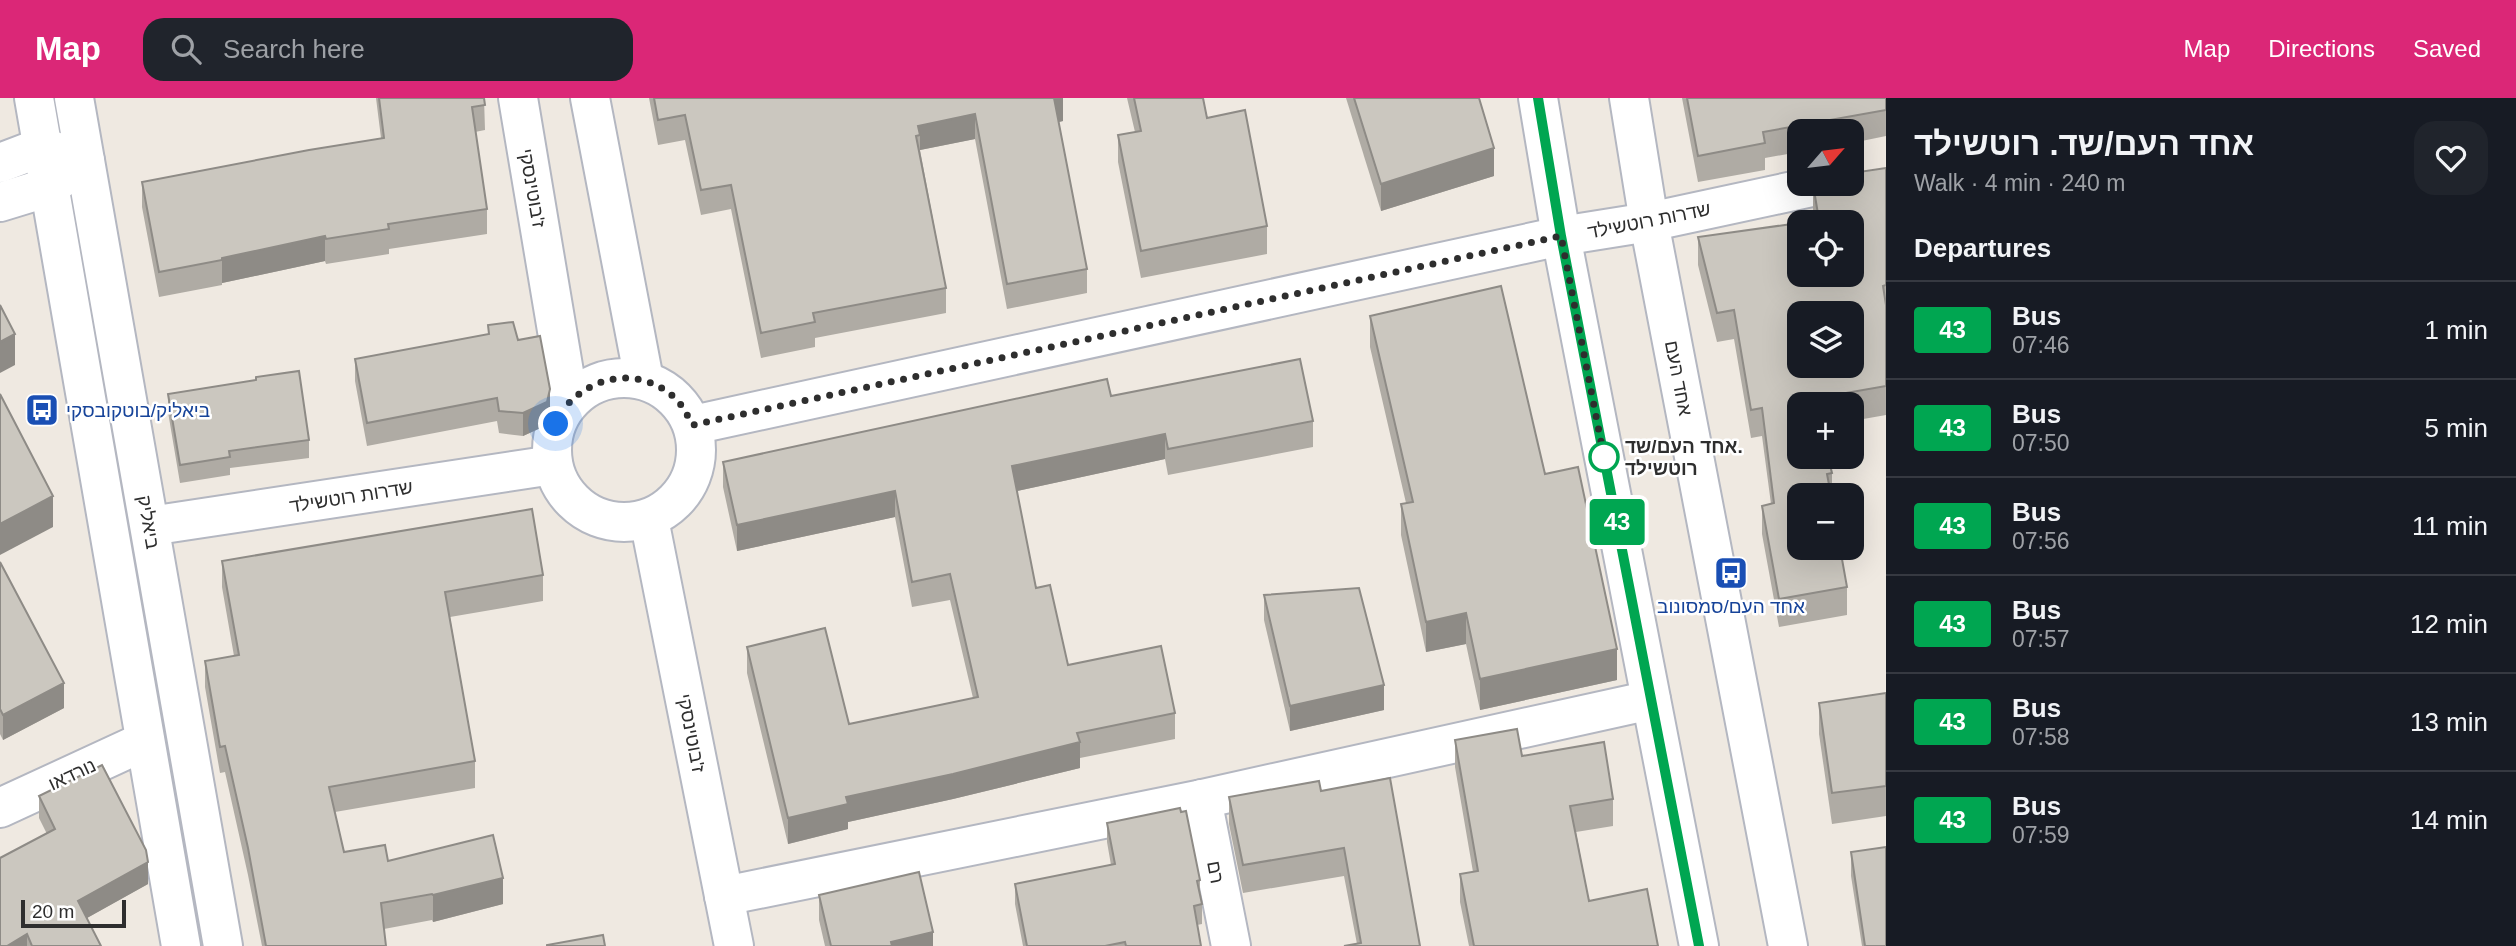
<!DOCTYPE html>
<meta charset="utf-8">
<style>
body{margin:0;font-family:Helvetica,"Noto Sans Hebrew",sans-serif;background:#20242c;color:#f1f3f6;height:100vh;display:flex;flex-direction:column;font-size:26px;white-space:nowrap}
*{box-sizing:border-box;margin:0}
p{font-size:23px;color:#9ea1a6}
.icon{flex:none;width:38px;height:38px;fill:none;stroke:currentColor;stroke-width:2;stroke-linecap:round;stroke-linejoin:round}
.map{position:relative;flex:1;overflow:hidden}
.panel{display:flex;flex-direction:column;background:#171b24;width:630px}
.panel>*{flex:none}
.badge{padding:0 14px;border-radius:5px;font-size:24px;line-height:46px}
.needle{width:46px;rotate:62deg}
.tools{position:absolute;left:1787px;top:21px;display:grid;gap:14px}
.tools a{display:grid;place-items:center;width:77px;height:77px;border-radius:14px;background:#171b24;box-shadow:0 7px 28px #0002;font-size:35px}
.scale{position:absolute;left:21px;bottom:18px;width:105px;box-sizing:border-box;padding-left:7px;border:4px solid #2e2e2e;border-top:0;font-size:19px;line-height:24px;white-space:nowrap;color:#2e2e2e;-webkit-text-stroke:5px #fff;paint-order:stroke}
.you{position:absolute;width:35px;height:35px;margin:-18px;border:5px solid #fff;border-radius:50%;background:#1a73e8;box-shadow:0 0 0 10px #1a73e833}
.map>.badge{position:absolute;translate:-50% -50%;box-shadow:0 0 0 4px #fff}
h2{padding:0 28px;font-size:26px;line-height:63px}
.round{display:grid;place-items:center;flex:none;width:74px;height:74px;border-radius:21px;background:#20242c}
.summary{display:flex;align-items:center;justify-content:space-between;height:119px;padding:0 28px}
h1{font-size:33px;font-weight:800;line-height:52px}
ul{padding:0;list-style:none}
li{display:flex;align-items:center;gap:21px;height:98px;padding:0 28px;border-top:2px solid #363941}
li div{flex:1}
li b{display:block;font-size:26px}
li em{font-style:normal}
li .badge{min-width:77px;font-weight:700;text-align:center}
header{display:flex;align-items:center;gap:42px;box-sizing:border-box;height:98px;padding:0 35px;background:#db2777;color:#fff}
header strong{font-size:33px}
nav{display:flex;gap:38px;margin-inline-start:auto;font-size:24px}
.search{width:490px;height:63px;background:#20242c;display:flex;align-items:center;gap:18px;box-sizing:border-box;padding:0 24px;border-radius:21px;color:#9ea1a6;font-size:26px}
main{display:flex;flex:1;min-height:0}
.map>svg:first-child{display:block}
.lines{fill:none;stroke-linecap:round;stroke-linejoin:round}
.street-casing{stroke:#b4b7c1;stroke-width:42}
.secondary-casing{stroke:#b4b7c1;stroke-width:42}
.street{stroke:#fff;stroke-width:38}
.secondary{stroke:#fff;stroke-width:38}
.wall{fill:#afaba4}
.shaded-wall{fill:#8e8b86}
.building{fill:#cbc7bf;stroke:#8e8b86;stroke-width:2;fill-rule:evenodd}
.line-casing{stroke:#fff;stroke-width:16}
.line{stroke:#00a651;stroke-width:10}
.walk{stroke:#2e2e2e;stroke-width:7;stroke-dasharray:0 12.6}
.stop-dot{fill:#fff;stroke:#00a651;stroke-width:3.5}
.labels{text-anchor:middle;stroke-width:5;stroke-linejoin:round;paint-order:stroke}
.street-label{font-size:19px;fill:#2e2e2e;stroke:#fff}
.transit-label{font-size:19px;fill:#164399;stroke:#fff;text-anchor:start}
.stop-label{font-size:19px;font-weight:bold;fill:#2e2e2e;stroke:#fff;text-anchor:start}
</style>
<header>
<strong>Map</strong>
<div class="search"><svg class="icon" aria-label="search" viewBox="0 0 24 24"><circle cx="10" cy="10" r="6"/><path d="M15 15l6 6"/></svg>Search here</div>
<nav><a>Map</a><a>Directions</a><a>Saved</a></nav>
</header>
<main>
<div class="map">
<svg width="1886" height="848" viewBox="0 0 1886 848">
<rect width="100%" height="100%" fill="#efe9e1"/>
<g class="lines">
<defs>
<g id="street">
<path d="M518,0L569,304"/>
<path d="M590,0L644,282"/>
<path d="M0,65L42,49L73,59"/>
<path d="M0,104L49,89L85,63"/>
<circle cx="624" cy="352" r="72"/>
<path d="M693,327L1561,138L1649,124L1826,86"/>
<path d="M649,421L734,848"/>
<path d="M150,428L553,367"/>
<path d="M1202,701L1231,848"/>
<path d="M0,710L145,643"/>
<path d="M724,798L1202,701L1651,602"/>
</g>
<g id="secondary">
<path d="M34,0L181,848"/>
<path d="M74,0L223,848"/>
<path d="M1538,0L1561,138L1699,848"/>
<path d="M1629,0L1649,124L1788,848"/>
</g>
</defs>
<!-- street casing -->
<use href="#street" class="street-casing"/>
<!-- secondary casing -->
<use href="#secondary" class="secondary-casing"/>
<!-- street -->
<use href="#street" class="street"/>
<!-- secondary -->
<use href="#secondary" class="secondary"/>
</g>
<!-- wall -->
<g class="wall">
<path d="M376,0H484L485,32L475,34L487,111V136L389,151V156L326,166L325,163L222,185V187L159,199L142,109V84L381,40Z"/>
<path d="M649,0H1063V23L1059,24L1087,171V195L1007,211L975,41L920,52L946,190V215L815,240V249L761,260L731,111L701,117L685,42L658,47Z"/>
<path d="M1127,0H1203L1207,20L1267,128V156L1141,180L1118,64V37L1135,34Z"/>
<path d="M1346,0H1479L1494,78L1381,113Z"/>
<path d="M1682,0H1886V38L1852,45V33H1799V54L1765,60V72L1698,84Z"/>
<path d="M1886,70V317L1852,323V306H1799L1832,375V397H1799L1847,489V517L1779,529L1762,436V408L1771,406L1762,338L1751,340L1734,241L1717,244L1698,167V139L1814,123L1813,111V86Z"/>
<path d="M1370,218L1545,376L1617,582L1480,612L1466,546L1426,554L1401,437V406L1406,405L1370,249Z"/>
<path d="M488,227L518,242L550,314L547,327L523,338L499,335L497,323L367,348L355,283V261L488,236Z"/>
<path d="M168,296L309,342V360L230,370V377L180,385L168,314Z"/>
<path d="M1313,323V349L1168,377L1165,361L1017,393L1036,490L1068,567L1175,615V641L1080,660V670L953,701L848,724V731L788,746L747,575V549L849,626L973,600L950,502L912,509L895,419L737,453L723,389V364Z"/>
<path d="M222,463L543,477V503L450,519L475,663V690L335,714L344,754L388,763L503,806L433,824L432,822L384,831L386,848H262L248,777L225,674L220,675L205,589V563L234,558L222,489Z"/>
<path d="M0,464L64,610L3,642L0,636Z"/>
<path d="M1264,497L1384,612L1290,633L1264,522Z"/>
<path d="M1886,595V718L1832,726L1819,636V605Z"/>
<path d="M1455,642L1522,658L1613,701V728L1576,734L1589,803L1658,848H1469L1460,804V776L1473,774L1455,669Z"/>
<path d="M1321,693L1420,848L1357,846L1344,778L1243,795L1229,726V699Z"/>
<path d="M39,698L148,786L87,820L101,848H0L47,736L39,720Z"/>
<path d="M1107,725L1200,782V796L1202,806V826L1197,827L1201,848H1023L1015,806V786L1111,767L1107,744Z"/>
<path d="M1851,754L1886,848H1862L1851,778Z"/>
<path d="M819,797L933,848H825L819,822Z"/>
</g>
<!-- shaded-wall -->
<g class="shaded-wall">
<path d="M1054,0H1063V23L1054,25Z"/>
<path d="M975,16V41L920,52V37L918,28Z"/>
<path d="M1494,50V78L1381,113V86Z"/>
<path d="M325,138V163L222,185V160Z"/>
<path d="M15,236V267L0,275V244Z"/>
<path d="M550,291V314L547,327L523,338V315Z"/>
<path d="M1165,336V361L1012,394V368Z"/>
<path d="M895,393V419L737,453V427Z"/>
<path d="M53,398V429L0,457V426Z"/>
<path d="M1466,515V546L1426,554V524Z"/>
<path d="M1617,551V582L1480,612V581Z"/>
<path d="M64,585V610L3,642V617Z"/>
<path d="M1384,587V612L1290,633V608Z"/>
<path d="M1080,644V670L953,701L848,724V731L788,746V720L846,699Z"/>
<path d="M148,764V786L78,825V803Z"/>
<path d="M503,780V806L433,824V797Z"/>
<path d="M933,834V848H891V844Z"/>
<path d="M27,836V848H7Z"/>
</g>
<!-- building -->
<g class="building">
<path d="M379,0H484L485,7L472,9L487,111L388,126L389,131L326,141L325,138L222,160V162L159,174L142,84L309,52L384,40Z"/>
<path d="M654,0H1054L1087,171L1007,186L975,16L918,28L920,37L916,38L946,190L813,215L815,224L761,235L731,87L701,92L685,17L658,22Z"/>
<path d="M1134,0H1203L1207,20L1245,12L1267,128L1141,153L1118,37L1141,33Z"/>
<path d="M1354,0H1479L1494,50L1381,86Z"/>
<path d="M1687,0H1886V12L1763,34L1765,45L1698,58Z"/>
<path d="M1886,70V187L1883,188L1886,207V288L1817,300L1818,306H1799V359H1828L1832,375L1827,376L1831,397H1799V450H1840L1847,489L1779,501L1762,408L1774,405L1762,310L1751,312L1734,212L1717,215L1698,139L1799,125V177H1852V124H1805L1819,122L1813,86H1852V75ZM1799,215H1852V268H1799Z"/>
<path d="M1501,188L1545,376L1578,369L1617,551L1480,581L1466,515L1426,524L1401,406L1413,404L1370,218Z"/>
<path d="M0,207L15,236L0,244Z"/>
<path d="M513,224L518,242L540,238L550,291L547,304L523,315L499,313L497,300L367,325L355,261L489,236L488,227Z"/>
<path d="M1300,261L1313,323L1168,351L1165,336L1012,368L1036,490L1050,487L1068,567L1161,548L1175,615L1077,635L1080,644L953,676L846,699L848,706L788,720L747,549L825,530L849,626L978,599L950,476L912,484L895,393L737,427L723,364L1107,281L1111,298Z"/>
<path d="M299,273L309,342L229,353L230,359L180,367L168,296L256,282V279Z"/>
<path d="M0,296L53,398L0,426Z"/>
<path d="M532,411L543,477L445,494L475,663L329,689L344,754L385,747L388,763L493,737L503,780L433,797L432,796L381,805L386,848H266L248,750L225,648L220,649L205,563L239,557L222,463Z"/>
<path d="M0,464L64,585L3,617L0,611Z"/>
<path d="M1359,490L1384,587L1290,608L1264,497Z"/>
<path d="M1886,595V688L1832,695L1819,605Z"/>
<path d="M1517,631L1522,658L1604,644L1613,701L1570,708L1589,803L1647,791L1658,848H1474L1460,776L1478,773L1455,642Z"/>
<path d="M102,667L146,752L148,764L78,803L101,848H32L27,836L7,848H0V760L55,731L39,698Z"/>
<path d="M1390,680L1420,848H1344L1361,845L1344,750L1243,767L1229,699L1319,683L1321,693Z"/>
<path d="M1180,710L1181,714L1186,713L1200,782L1197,783L1202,806L1194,808L1201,848H1126L1125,844L1105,848H1027L1015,786L1115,766L1107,725Z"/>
<path d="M1886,749V848H1865L1851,754Z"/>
<path d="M919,774L933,834L891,844L892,848H831L819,797Z"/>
<path d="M603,837L605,848H547V847Z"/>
</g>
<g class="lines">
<defs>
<path id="line" d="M1538,0L1561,138L1699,848"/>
</defs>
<!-- line casing -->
<use href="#line" class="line-casing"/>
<!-- line -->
<use href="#line" class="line"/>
<!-- walk -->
<path class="walk" d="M556,326C561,318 565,308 571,303C602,273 648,272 678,303C684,310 688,319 693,327L1561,138L1604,359"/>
</g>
<!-- icons -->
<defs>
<symbol id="bus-square" viewBox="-11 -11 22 22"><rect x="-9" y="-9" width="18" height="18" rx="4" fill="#1a4fb4" stroke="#fff"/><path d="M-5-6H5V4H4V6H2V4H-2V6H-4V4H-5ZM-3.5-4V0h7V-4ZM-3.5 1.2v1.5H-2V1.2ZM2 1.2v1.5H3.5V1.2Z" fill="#fff"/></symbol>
</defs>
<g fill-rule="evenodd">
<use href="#bus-square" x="23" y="293" width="38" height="38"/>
<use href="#bus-square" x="1712" y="456" width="38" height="38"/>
</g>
<!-- markers -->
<circle class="stop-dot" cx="1604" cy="359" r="14"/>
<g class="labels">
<!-- street labels -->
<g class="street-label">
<text transform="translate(533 90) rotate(80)" y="7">ז'בוטינסקי</text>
<text transform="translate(1649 122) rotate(-11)" y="7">שדרות רוטשילד</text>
<text transform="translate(1679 280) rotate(79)" y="7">אחד העם</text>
<text transform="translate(351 398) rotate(-9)" y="7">שדרות רוטשילד</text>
<text transform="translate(149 424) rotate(80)" y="7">ביאליק</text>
<text transform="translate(692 635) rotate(79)" y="7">ז'בוטינסקי</text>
<text transform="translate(72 676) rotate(-25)" y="7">נורדאו</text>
<text transform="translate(1216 774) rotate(79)" y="7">רם</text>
</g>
<!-- transit labels -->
<g class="transit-label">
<text x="66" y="319">ביאליק/בוטקובסקי</text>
<text x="1731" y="515" text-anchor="middle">אחד העם/סמסונוב</text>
</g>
<!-- stop labels -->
<g class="stop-label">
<text x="1625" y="355">אחד העם/שד.<tspan x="1625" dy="22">רוטשילד</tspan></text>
</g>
</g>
</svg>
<div class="tools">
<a><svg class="needle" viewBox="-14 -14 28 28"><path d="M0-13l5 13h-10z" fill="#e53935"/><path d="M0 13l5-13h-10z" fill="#9ea1a6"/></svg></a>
<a><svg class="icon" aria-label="locate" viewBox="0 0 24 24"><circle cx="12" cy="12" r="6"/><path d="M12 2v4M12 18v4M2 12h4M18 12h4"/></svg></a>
<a><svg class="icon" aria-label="layers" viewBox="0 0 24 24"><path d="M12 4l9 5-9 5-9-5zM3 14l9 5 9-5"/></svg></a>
<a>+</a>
<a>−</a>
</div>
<div class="scale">20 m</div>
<div class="you" style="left:556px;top:326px"></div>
<b class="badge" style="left:1617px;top:424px;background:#00a651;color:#fff">43</b>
</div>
<section class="panel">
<div class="summary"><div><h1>אחד העם/שד. רוטשילד</h1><p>Walk · 4 min · 240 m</p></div><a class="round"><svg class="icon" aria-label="heart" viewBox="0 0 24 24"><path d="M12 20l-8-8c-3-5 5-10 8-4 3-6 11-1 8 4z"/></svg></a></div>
<h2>Departures</h2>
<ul>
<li><span class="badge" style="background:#00a651;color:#fff">43</span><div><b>Bus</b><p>07:46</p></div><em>1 min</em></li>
<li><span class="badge" style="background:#00a651;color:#fff">43</span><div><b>Bus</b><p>07:50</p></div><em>5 min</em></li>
<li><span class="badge" style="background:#00a651;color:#fff">43</span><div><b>Bus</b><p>07:56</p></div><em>11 min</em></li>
<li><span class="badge" style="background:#00a651;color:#fff">43</span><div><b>Bus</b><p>07:57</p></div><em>12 min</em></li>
<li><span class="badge" style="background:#00a651;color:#fff">43</span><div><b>Bus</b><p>07:58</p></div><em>13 min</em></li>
<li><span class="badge" style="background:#00a651;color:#fff">43</span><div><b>Bus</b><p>07:59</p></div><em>14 min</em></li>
</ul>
</section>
</main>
